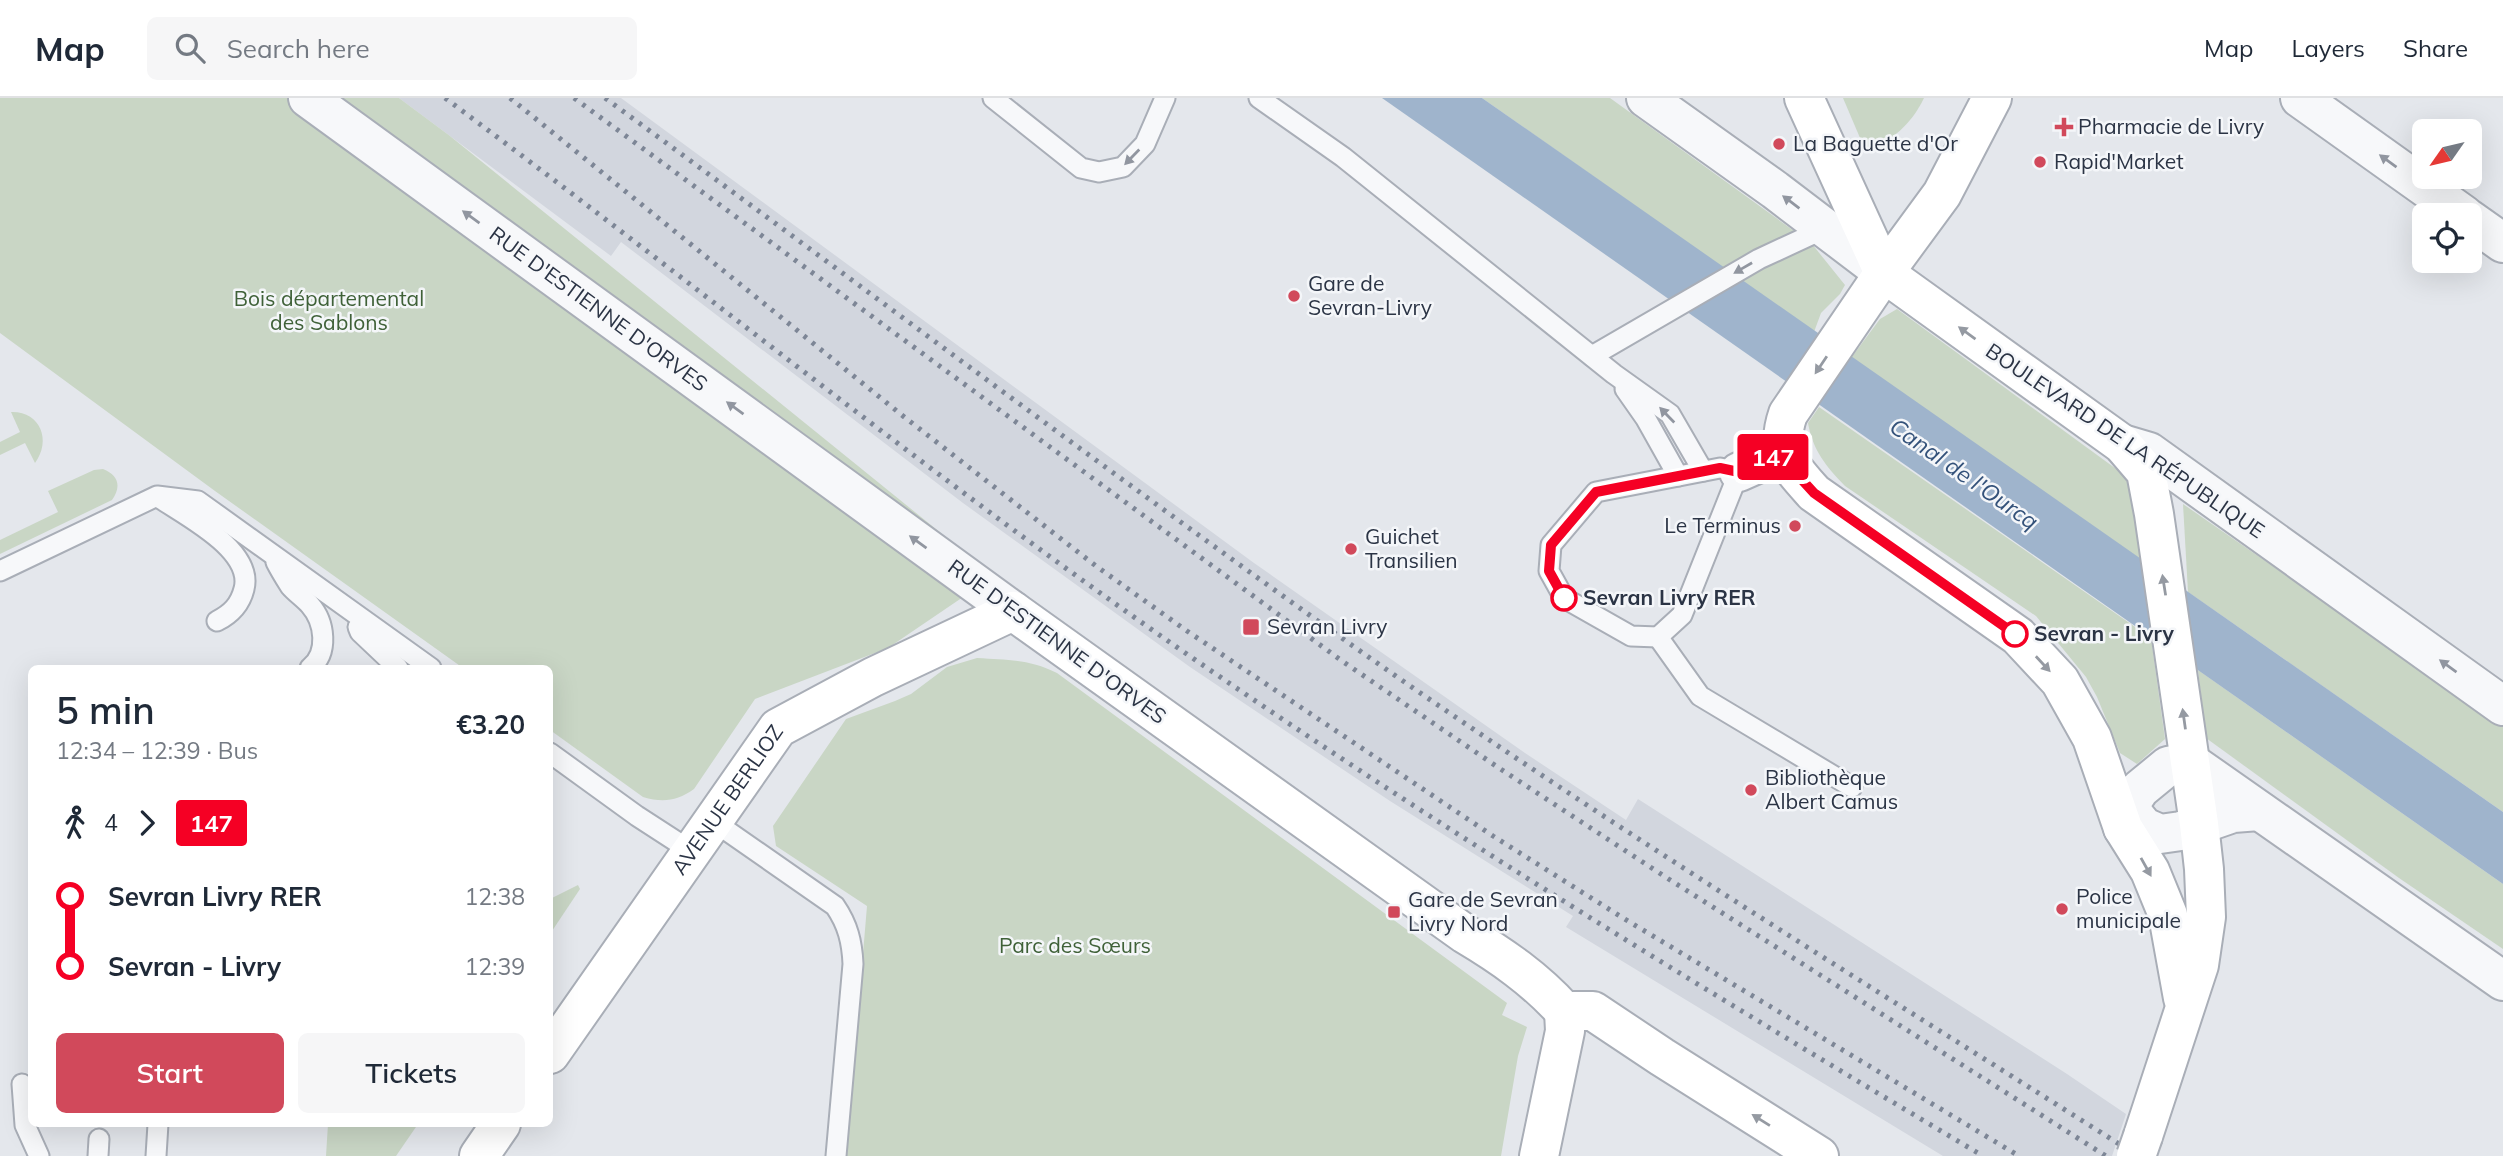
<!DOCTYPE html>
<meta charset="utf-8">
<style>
body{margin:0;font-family:Mulish,sans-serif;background:#f6f6f7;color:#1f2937;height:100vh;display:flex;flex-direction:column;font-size:26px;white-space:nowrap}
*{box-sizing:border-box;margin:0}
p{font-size:23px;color:#747a83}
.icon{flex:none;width:38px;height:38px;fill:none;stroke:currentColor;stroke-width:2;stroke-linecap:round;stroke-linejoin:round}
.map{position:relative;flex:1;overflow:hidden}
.drawer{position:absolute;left:28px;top:567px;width:525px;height:462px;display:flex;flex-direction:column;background:#fff;border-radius:10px;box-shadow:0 7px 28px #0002}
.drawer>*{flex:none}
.badge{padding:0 14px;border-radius:5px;font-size:24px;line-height:46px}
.needle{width:46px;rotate:236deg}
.buttons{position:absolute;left:2412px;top:21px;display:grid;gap:14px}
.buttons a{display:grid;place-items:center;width:70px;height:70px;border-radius:10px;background:#fff;box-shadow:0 7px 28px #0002;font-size:35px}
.map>.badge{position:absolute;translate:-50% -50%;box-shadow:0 0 0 4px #fff}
.legs{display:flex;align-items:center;gap:10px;height:77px;padding:0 28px;font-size:23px}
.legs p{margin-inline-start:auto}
.summary{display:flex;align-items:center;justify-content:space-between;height:119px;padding:0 28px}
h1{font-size:38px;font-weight:600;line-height:52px}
.button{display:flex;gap:14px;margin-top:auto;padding:14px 28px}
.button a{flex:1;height:80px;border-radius:10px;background:#d1495b;color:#fff;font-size:28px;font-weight:600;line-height:80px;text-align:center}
.button a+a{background:#f6f6f7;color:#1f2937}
ul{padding:0 28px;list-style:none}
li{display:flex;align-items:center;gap:24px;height:70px;font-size:26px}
li i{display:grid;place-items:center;width:10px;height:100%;margin:0 9px;background:currentColor}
li i::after{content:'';width:18px;height:18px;margin:-9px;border:5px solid;border-radius:50%;background:#fff}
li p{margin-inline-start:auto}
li:first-child i{background:linear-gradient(#0000 50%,currentColor 0)}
li:last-child i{background:linear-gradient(currentColor 50%,#0000 0)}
header{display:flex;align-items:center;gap:42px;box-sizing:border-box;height:98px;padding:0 35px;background:#fff;border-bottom:2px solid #e0e1e3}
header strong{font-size:33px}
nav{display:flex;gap:38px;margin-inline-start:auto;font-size:24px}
.search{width:490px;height:63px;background:#f6f6f7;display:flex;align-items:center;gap:18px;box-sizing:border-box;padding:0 24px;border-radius:10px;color:#747a83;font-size:26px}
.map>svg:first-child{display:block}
.built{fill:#d2d6de}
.green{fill:#c9d6c5}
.water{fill:#9fb4cc}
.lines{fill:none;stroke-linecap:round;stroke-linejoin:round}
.lane-casing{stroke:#a9aeb7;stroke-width:23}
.street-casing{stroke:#a9aeb7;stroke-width:42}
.secondary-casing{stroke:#a9aeb7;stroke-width:42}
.lane{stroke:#f7f8fa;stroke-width:19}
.street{stroke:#f7f8fa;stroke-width:38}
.secondary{stroke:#fff;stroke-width:38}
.rail{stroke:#7d8696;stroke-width:5;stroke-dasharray:3.5 7;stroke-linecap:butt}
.secondary-bridge-casing{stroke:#a9aeb7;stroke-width:42;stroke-linecap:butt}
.secondary-bridge{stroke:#fff;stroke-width:38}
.oneway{fill:#9196a0}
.oneway2{fill:#959aa2}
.line-1-casing{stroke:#fff;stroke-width:16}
.line-1{stroke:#f50024;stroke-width:10}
.poi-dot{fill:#d1495b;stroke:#f4f6f9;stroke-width:2.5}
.stop-1-dot{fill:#fff;stroke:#f50024;stroke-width:3.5}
.labels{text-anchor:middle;stroke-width:5;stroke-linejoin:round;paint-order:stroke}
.poi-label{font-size:21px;fill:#2b3445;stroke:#f4f6f9;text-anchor:start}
.park-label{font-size:21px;fill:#3f6138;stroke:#f4f6f9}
.street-label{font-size:21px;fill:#2b3445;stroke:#f4f6f9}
.stop-label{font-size:21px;font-weight:bold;fill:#2b3445;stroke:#f4f6f9;text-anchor:start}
.water-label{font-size:23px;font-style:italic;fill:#34527a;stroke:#f4f6f9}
</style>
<header>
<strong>Map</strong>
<div class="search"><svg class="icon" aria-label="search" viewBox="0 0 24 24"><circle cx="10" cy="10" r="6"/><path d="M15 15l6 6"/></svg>Search here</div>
<nav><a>Map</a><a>Layers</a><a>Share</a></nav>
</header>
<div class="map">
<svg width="2503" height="1058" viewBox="0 0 2503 1058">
<rect width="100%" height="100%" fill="#e4e7ec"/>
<!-- built -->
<path class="built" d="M399,0H621L1254,465L1525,655L1626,722L1638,701L2067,976L2126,1016L2112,1058H1943L1566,829L1573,818L1390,703L1190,569L963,405L621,144L611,158Z"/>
<!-- green -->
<g class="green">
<path d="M0,0H399L450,38L994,478L888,550L755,601L694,691C677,703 663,705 643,699L550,632V570H463L215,393L0,235Z"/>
<path d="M1482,0H1610L1812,146L1845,187L1840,196L1821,215L1814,234Z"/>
<path d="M1843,0H1924C1911,27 1892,42 1866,54Z"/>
<path d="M1897,211L2130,381L2141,462L1851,260L1880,221Z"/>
<path d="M1819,309L2151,540L2165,641L2137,666L2120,655L2097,599L2086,579L2036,518L1845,388C1826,368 1813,353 1808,325Z"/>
<path d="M11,314C40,313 52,342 35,365L25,345L0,357V344L20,334Z"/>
<path d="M103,371C118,377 122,388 112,402L0,456V442L58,414L48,393L94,372Z"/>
<path d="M2183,406L2503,628V714L2188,494Z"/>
<path d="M977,560C1008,562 1029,561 1057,575L1507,905L1502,917L1527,929L1518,958L1501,1058H846L867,808L776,748L773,728L846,621L895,603L911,596L947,569Z"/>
<path d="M2198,572L2503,786V851L2399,780L2206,640Z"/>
<path d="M578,787L580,791L550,836V801Z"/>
<path d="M328,1026H418L396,1058H326Z"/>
</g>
<!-- water -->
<path class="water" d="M1382,0H1482L2503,714V786Z"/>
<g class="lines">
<defs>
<g id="lane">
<path d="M993,0L1081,70L1099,74L1123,69L1145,46L1165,0"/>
<path d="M1259,0L1343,59L1614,276L1670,316L1703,373"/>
<path d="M1592,258L1759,161L1826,130"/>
<path d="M1625,291L1646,321L1678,378"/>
<path d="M1720,370L1739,374L1682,517L1658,539L1631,538L1564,500L1549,473L1551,447L1596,394Z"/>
<path d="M161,401C188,419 254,453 244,491C240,507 231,516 217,523"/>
<path d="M276,464C280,472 285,480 290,488C296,495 304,500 310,507C325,524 329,555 310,570"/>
<path d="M0,473L157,398L198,403L431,570"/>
<path d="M358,529L360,534L398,570"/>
<path d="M1658,539L1700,598L1852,689"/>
<path d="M550,655L637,718L691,753"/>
<path d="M713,723L835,808C848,827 852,844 853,866L836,1058"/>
<path d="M22,986L25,1027L39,1058"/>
<path d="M98,1058L99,1041"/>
<path d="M156,1058L158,1026"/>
</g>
<g id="street">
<path id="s1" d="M308,0L1013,513"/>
<path d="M1646,0L1775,92L1884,175"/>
<path d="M2300,0L2464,117"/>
<path d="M2469,121L2503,145"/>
<path d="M2122,346L2149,354L2503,608"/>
<path d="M1739,374L1784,354"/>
<path d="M2116,695L2144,729L2160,736L2181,733L2233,715L2259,713"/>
<path d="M2123,730L2128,709L2140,691L2168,668L2190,664L2503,883"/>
</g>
<g id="secondary">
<path d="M1804,0L1884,175L2122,346L2146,374L2154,416L2199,726L2204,771L2206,819L2199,867L2143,1038"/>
<path d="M1992,0L1942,96L1884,175L1788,316C1775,354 1789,367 1814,395L2018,538L2060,583L2092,640L2123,730L2150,773L2168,817L2183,900"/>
<path id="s2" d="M550,956L778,630L873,579L1013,513L1465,836C1502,858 1535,881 1564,913H1593L1662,959L1819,1058"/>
<path d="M479,1058L501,1026"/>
<path d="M1539,1058L1565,933L1564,913"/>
</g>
</defs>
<!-- lane casing -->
<use href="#lane" class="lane-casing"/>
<!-- street casing -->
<use href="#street" class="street-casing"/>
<!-- secondary casing -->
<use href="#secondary" class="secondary-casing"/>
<!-- lane -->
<use href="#lane" class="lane"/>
<!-- street -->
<use href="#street" class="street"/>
<!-- secondary -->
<use href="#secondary" class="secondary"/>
<!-- rail -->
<g class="rail">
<path d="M445,0C691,183 929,377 1181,552C1441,732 1711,896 1983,1058"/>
<path d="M510,0L903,318L1096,468L1187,533L1493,738L1623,820L2019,1058"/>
<path d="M574,0L1342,563L1499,670L1667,780L2106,1058"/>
<path d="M605,0C855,183 1101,369 1353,548C1608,728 1875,891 2138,1058"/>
</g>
<defs>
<path id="secondary-bridge" d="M2136,1058L2143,1038"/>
</defs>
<!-- secondary-bridge casing -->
<use href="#secondary-bridge" class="secondary-bridge-casing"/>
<!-- secondary-bridge -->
<use href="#secondary-bridge" class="secondary-bridge"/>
</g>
<!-- one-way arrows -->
<defs><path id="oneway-solid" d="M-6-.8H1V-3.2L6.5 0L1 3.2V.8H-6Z" transform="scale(1.75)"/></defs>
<g class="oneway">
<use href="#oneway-solid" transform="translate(1132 59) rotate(134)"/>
<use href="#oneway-solid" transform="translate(2388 63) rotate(-144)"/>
<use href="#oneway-solid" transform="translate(1791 104) rotate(-143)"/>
<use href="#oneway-solid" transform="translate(471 119) rotate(-144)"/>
<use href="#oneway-solid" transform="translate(1743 170) rotate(150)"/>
<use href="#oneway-solid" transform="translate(735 310) rotate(-144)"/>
<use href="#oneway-solid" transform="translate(1667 317) rotate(-134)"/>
<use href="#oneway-solid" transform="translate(918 444) rotate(-144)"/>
<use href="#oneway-solid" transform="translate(2448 568) rotate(-144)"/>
</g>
<g class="oneway2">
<use href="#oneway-solid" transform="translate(1967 235) rotate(-144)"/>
<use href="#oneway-solid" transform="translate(1821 267) rotate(124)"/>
<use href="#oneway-solid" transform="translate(2164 487) rotate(-99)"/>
<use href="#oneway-solid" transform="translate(2043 566) rotate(47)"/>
<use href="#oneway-solid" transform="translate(2184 621) rotate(-98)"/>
<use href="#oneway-solid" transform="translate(2146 769) rotate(61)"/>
<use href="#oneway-solid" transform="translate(1761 1022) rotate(-148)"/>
</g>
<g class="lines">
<defs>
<path id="line-1" d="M1564,500L1549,473L1551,447L1596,394L1720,370L1739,374L1784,354L1793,372L1814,395L2015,536"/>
</defs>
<!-- line-1 casing -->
<use href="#line-1" class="line-1-casing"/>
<!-- line-1 -->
<use href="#line-1" class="line-1"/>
</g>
<!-- markers -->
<g class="poi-dot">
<path d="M2060.5 18.5h7v7h7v7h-7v7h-7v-7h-7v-7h7z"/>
<circle cx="1779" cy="46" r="7"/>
<circle cx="2040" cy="64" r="7"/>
<circle cx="1294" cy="198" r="7"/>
<circle cx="1795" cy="428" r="7"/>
<circle cx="1351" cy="451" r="7"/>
<rect x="1242" y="520" width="18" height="18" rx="3.5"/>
<circle cx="1751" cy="692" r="7"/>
<circle cx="2062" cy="811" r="7"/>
<rect x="1387" y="807" width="14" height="14" rx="3.5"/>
</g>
<g class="stop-1-dot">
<circle cx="1564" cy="500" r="12"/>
<circle cx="2015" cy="536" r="12"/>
</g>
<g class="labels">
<!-- poi labels -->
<g class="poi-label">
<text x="2078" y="36">Pharmacie de Livry</text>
<text x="1793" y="53">La Baguette d'Or</text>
<text x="2054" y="71">Rapid'Market</text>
<text x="1308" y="193">Gare de<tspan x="1308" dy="24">Sevran-Livry</tspan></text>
<text x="1781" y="435" text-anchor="end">Le Terminus</text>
<text x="1365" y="446">Guichet<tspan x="1365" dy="24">Transilien</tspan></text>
<text x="1267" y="536">Sevran Livry</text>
<text x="1765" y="687">Bibliothèque<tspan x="1765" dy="24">Albert Camus</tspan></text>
<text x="2076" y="806">Police<tspan x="2076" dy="24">municipale</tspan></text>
<text x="1408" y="809">Gare de Sevran<tspan x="1408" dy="24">Livry Nord</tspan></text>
</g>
<!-- park labels -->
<g class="park-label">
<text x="329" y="208">Bois départemental<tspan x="329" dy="24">des Sablons</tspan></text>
<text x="1075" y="855">Parc des Sœurs</text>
</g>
<!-- street labels -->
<g class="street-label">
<text dy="7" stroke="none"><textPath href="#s1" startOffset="359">RUE D'ESTIENNE D'ORVES</textPath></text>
<text transform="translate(2125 343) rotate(34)" y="7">BOULEVARD DE LA RÉPUBLIQUE</text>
<text transform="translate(1057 544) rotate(36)" y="7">RUE D'ESTIENNE D'ORVES</text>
<text dy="7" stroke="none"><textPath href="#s2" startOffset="310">AVENUE BERLIOZ</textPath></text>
</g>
<!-- stop labels -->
<g class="stop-label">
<text x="1583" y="507">Sevran Livry RER</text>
<text x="2034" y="543">Sevran - Livry</text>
</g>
<!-- water labels -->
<g class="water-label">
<text transform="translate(1964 376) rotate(35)" y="8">Canal de l'Ourcq</text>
</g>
</g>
</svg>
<div class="buttons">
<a><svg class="needle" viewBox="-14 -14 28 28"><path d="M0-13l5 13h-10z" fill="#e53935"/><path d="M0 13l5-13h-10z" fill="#747a83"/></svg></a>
<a><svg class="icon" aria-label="locate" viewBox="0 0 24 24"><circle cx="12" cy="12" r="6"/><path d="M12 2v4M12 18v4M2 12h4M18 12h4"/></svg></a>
</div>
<b class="badge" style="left:1773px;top:359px;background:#f50024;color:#fff">147</b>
<section class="drawer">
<div class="summary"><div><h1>5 min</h1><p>12:34 – 12:39 · Bus</p></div><b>€3.20</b></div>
<div class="legs"><svg class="icon" aria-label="walk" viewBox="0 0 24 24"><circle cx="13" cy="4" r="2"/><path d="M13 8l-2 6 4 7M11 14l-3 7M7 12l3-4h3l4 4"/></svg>4<svg class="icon" aria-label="forward" viewBox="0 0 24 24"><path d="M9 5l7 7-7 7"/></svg><b class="badge" style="background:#f50024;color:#fff">147</b></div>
<ul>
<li><i style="color:#f50024"></i><b>Sevran Livry RER</b><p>12:38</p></li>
<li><i style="color:#f50024"></i><b>Sevran - Livry</b><p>12:39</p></li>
</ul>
<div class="button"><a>Start</a><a>Tickets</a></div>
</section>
</div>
